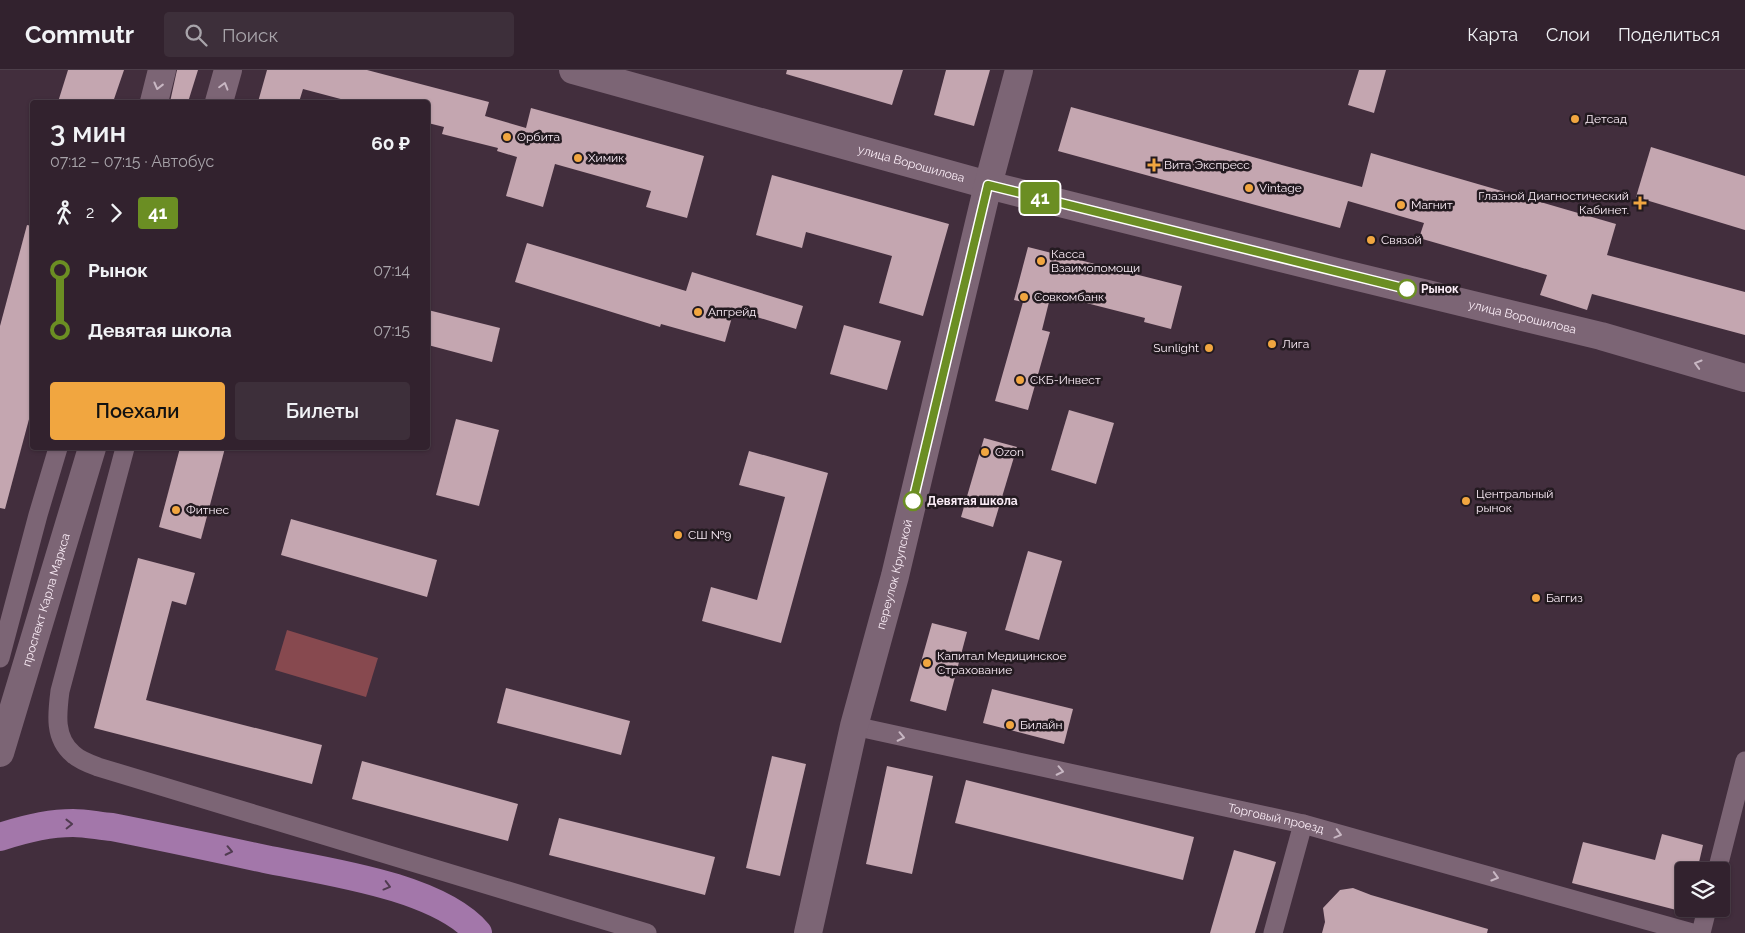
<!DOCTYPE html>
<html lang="ru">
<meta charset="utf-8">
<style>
body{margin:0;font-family:Raleway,sans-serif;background:#3d2f3a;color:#f1f3f6;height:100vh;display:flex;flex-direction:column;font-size:19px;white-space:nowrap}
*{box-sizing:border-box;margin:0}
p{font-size:16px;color:#a8a4aa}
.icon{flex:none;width:28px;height:28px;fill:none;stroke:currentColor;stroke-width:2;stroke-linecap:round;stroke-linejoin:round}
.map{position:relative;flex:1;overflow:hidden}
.side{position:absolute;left:30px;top:30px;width:400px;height:350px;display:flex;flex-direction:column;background:#32222e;border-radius:5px;box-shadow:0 1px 4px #0004,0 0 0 1px #4d3f4a}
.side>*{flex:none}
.badge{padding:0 10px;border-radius:4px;font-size:18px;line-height:32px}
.buttons{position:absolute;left:1675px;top:792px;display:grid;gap:10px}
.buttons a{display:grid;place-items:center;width:55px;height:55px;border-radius:5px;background:#32222e;box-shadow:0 1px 4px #0004,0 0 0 1px #4d3f4a;font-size:25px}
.map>.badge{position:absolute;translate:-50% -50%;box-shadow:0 0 0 2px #fff}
.legs{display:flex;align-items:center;gap:8px;height:55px;padding:0 20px;font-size:16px}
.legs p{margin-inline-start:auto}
.overview{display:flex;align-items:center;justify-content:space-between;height:85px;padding:0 20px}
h1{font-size:28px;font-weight:600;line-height:38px}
.cta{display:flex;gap:10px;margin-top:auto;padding:10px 20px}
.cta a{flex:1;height:58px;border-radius:5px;background:#f1a640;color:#111;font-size:20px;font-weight:600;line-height:58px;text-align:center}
.cta a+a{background:#3d2f3a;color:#f1f3f6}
ul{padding:0 20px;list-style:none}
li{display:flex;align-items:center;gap:18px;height:60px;font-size:19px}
li i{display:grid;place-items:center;width:8px;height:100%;margin:0 6px;background:currentColor}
li i::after{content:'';width:12px;height:12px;margin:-6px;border:4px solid;border-radius:50%;background:#32222e}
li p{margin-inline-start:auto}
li:first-child i{background:linear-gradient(#0000 50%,currentColor 0)}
li:last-child i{background:linear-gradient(currentColor 50%,#0000 0)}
header{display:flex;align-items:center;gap:30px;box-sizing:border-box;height:70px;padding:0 25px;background:#32222e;border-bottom:1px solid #4d3f4a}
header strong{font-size:24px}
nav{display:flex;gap:28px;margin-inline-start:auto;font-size:18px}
.search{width:350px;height:45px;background:#3d2f3a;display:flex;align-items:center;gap:12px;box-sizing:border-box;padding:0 18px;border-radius:5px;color:#a8a4aa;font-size:19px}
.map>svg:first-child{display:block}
.green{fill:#87494f}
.building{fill:#c4a6b0}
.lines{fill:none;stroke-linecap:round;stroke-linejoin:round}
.street{stroke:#7c6575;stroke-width:19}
.secondary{stroke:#7c6575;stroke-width:28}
.primary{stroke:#a377aa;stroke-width:28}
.oneway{stroke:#c8b7c3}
.oneway2{stroke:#503b50}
.line-1-casing{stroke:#fff;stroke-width:11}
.line-1{stroke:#6b8e23;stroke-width:8}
.poi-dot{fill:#f1a640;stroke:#231a20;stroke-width:2}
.stop-1-dot{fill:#fff;stroke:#6b8e23;stroke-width:2.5}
.labels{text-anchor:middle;stroke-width:5;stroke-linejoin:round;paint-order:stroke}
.poi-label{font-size:12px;fill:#fbedf7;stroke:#231a20;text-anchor:start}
.street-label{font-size:12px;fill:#fbedf7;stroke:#231a20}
.stop-label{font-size:12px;font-weight:bold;fill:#fbedf7;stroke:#231a20;text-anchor:start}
</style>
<header>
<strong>Commutr</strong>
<div class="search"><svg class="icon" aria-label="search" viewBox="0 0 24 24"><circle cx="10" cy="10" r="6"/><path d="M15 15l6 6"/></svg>Поиск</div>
<nav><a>Карта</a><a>Слои</a><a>Поделиться</a></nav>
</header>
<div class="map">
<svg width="1745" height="863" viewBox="0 0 1745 863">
<rect width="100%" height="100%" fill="#422e3d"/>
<!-- green -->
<path class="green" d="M287,560L378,588L366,627L275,600Z"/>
<!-- building -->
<g class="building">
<path d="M68,0H124L113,32H58Z"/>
<path d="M177,0H198L188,32H170Z"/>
<path d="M267,0H367L489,32L485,46L526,58L531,38L704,86L687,148L646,137L651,121L555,94L543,137L506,126L517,87L497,81L498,78L442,64L444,57L428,53V32H352L303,19L299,32H258Z"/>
<path d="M787,0H903L892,35L786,4Z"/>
<path d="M946,0H990L974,56L934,45Z"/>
<path d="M1359,0H1386L1374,43L1348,35Z"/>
<path d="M1071,37L1362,117L1371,83L1616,154L1607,185L1745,222V265L1592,224L1587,240L1540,225L1547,205L1419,168L1424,153L1348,131L1340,158L1058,81Z"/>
<path d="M1651,77L1745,106V160L1636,127Z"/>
<path d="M772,105L949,154L923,246L879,233L892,186L806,162L802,178L756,165Z"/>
<path d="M27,155L32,156V338L5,439L0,438V256Z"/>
<path d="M527,173L686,221L692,202L803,236L796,259L734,240L725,272L661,254L660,257L515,212Z"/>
<path d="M1028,177L1182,216L1171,259L1144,252L1145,248L1051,224L1042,260L1050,262L1028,340L995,331L1023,232L1014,230Z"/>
<path d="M428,240L500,258L492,292L428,275Z"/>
<path d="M844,255L901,271L887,320L830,304Z"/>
<path d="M1069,340L1114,353L1096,414L1051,400Z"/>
<path d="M456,349L499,360L479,436L436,425Z"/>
<path d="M984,368L1017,377L993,457L961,447Z"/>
<path d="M180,378H225L201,469L159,457Z"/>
<path d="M749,381L828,403L781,573L702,551L711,517L757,530L785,427L739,415Z"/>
<path d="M291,449L437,490L427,527L281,485Z"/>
<path d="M1028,481L1062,491L1039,570L1005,560Z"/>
<path d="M138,488L195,503L186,535L172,531L146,630L322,675L312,714L94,658Z"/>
<path d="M932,553L967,562L946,641L910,631Z"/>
<path d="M506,618L630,651L621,685L497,653Z"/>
<path d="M992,619L1073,639L1064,674L983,653Z"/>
<path d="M772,686L806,694L780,806L746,798Z"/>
<path d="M362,691L518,734L508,771L352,729Z"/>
<path d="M887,696L933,706L912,804L866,794Z"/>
<path d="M966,710L1194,767L1183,810L955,753Z"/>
<path d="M559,748L715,787L705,825L549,785Z"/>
<path d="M1662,764L1703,775L1697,801H1684V842L1572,813L1583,772L1655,790Z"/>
<path d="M1234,780L1276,792L1255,863H1210Z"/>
<path d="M1353,818L1371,825L1488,859L1487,863H1322L1325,852L1323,838L1340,820Z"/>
</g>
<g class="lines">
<!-- street -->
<g class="street">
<path d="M125,378L60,621C57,644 54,668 73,684C79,690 90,694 98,697L647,863"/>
<path d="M0,588L38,445L58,378"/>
<path id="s1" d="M854,656L1303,754L1692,863"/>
<path d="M1717,801L1745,691"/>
<path d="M1273,863L1303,754"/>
<path d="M1701,863L1707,839"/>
</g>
<!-- secondary -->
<g class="secondary">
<path id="s2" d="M573,0L988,115L1337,202L1601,266L1745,308"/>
<path d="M154,32L162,0"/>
<path d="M219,32L228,0"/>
<path id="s3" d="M0,683L92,378"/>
<path id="s4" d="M808,863L854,656L895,506L988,115L1019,0"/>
</g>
<!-- primary -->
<path class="primary" d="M0,767C24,759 48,753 73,753C86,753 99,756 112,757C163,767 214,778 265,789C324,801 438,816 478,863"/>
</g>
<!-- one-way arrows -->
<defs><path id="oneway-chevron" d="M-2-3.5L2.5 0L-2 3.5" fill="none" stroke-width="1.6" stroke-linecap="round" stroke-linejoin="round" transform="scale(1.25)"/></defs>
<g class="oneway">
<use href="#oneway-chevron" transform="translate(158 16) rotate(104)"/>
<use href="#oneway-chevron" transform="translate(224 16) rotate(-74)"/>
<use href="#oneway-chevron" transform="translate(1698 294) rotate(-164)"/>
<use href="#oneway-chevron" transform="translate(901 667) rotate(12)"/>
<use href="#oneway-chevron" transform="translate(1060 701) rotate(12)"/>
<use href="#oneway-chevron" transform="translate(1338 764) rotate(15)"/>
<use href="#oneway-chevron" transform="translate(1495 807) rotate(16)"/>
</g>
<g class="oneway2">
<use href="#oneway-chevron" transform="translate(69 754) rotate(-1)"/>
<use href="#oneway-chevron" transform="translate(229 781) rotate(12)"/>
<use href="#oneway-chevron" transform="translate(387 816) rotate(15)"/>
</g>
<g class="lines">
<defs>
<path id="line-1" d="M913,431L988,115L1407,219"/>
</defs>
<!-- line-1 casing -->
<use href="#line-1" class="line-1-casing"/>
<!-- line-1 -->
<use href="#line-1" class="line-1"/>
</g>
<!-- markers -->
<g class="poi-dot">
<circle cx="1575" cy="49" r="5"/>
<circle cx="507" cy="67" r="5"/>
<circle cx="578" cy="88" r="5"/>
<path d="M1151.5 87.5h5v5h5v5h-5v5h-5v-5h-5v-5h5z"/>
<circle cx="1249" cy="118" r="5"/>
<path d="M1637.5 125.5h5v5h5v5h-5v5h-5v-5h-5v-5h5z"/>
<circle cx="1401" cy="135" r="5"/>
<circle cx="1371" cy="170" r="5"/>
<circle cx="1041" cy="191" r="5"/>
<circle cx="1024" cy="227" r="5"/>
<circle cx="698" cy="242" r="5"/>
<circle cx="1272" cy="274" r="5"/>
<circle cx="1209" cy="278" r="5"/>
<circle cx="1020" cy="310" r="5"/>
<circle cx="985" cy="382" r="5"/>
<circle cx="1466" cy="431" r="5"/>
<circle cx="176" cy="440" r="5"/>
<circle cx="678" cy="465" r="5"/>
<circle cx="1536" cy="528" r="5"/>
<circle cx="927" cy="593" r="5"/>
<circle cx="1010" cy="655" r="5"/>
</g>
<g class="stop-1-dot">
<circle cx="1407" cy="219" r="9"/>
<circle cx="913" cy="431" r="9"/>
</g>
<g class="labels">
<!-- poi labels -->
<g class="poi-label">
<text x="1585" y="53">Детсад</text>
<text x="517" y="71">Орбита</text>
<text x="588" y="92">Химик</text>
<text x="1164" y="99">Вита Экспресс</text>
<text x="1259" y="122">Vintage</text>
<text x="1629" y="130" text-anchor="end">Глазной Диагностический<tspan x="1629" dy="14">Кабинет.</tspan></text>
<text x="1411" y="139">Магнит</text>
<text x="1381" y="174">Связой</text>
<text x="1051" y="188">Касса<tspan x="1051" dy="14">Взаимопомощи</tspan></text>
<text x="1034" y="231">Совкомбанк</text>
<text x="708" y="246">Апгрейд</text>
<text x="1282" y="278">Лига</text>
<text x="1199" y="282" text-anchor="end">Sunlight</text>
<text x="1030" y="314">СКБ-Инвест</text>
<text x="995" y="386">Ozon</text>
<text x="1476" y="428">Центральный<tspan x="1476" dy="14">рынок</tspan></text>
<text x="186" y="444">Фитнес</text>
<text x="688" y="469">СШ №9</text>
<text x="1546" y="532">Баггиз</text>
<text x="937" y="590">Капитал Медицинское<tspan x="937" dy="14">Страхование</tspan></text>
<text x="1020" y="659">Билайн</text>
</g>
<!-- street labels -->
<g class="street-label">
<text dy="4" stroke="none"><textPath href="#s2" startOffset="351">улица Ворошилова</textPath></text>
<text dy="4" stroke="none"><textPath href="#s2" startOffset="981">улица Ворошилова</textPath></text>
<text dy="4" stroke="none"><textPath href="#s4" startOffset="369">переулок Крупской</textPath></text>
<text dy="4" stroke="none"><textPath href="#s3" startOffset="160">проспект Карла Маркса</textPath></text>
<text dy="4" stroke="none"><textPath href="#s1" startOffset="432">Торговый проезд</textPath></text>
</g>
<!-- stop labels -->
<g class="stop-label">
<text x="1421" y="223">Рынок</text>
<text x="927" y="435">Девятая школа</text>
</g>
</g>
</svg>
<div class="buttons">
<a><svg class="icon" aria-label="layers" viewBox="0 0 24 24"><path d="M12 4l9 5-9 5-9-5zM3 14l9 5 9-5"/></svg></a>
</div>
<b class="badge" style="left:1040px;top:128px;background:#6b8e23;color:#fff">41</b>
<section class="side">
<div class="overview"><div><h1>3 мин</h1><p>07:12 – 07:15 · Автобус</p></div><b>60 ₽</b></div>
<div class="legs"><svg class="icon" aria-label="walk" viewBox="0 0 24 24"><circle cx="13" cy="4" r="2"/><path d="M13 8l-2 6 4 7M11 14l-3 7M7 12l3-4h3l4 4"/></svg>2<svg class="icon" aria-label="forward" viewBox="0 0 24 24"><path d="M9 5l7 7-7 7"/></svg><b class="badge" style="background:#6b8e23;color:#fff">41</b></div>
<ul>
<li><i style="color:#6b8e23"></i><b>Рынок</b><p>07:14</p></li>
<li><i style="color:#6b8e23"></i><b>Девятая школа</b><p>07:15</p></li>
</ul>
<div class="cta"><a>Поехали</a><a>Билеты</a></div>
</section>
</div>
